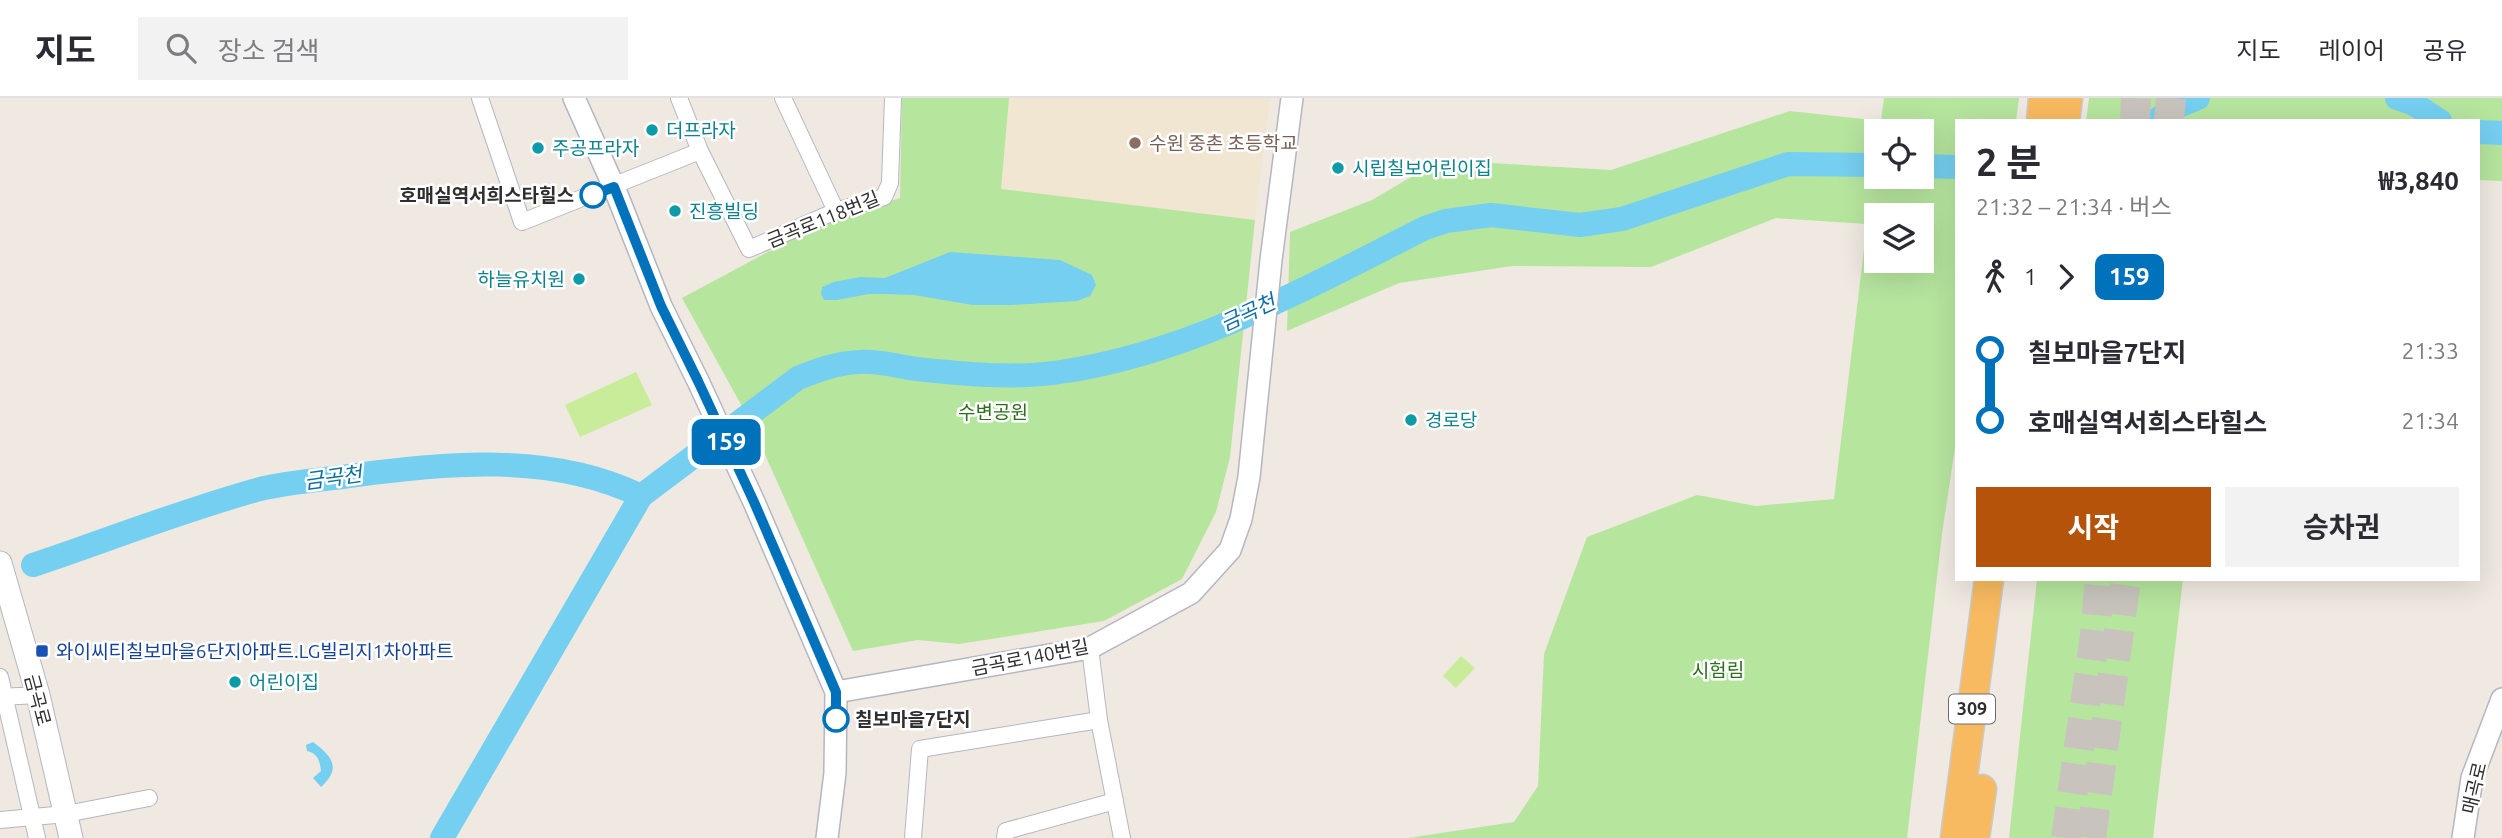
<!DOCTYPE html>
<html lang="ko">
<meta charset="utf-8">
<style>
body{margin:0;font-family:Ubuntu,"Noto Sans KR",sans-serif;background:#f2f2f3;color:#2b2b33;height:100vh;display:flex;flex-direction:column;font-size:26px;white-space:nowrap}
*{box-sizing:border-box;margin:0}
p{font-size:23px;color:#7c7c81}
.icon{flex:none;width:38px;height:38px;fill:none;stroke:currentColor;stroke-width:2;stroke-linecap:round;stroke-linejoin:round}
.map{position:relative;flex:1;overflow:hidden}
.side{position:absolute;left:1955px;top:21px;width:525px;height:462px;display:flex;flex-direction:column;background:#fff;border-radius:0px;box-shadow:0 7px 28px #0002}
.side>*{flex:none}
.badge{padding:0 14px;border-radius:10px;font-size:24px;line-height:46px}
.tools{position:absolute;left:1864px;top:21px;display:grid;gap:14px}
.tools a{display:grid;place-items:center;width:70px;height:70px;border-radius:0px;background:#fff;box-shadow:0 7px 28px #0002;font-size:35px}
.map>.badge{position:absolute;translate:-50% -50%;box-shadow:0 0 0 4px #fff}
.legs{display:flex;align-items:center;gap:10px;height:77px;padding:0 21px;font-size:23px}
.legs p{margin-inline-start:auto}
.overview{display:flex;align-items:center;justify-content:space-between;height:119px;padding:0 21px}
h1{font-size:38px;font-weight:700;line-height:52px}
.primary-button{display:flex;gap:14px;margin-top:auto;padding:14px 21px}
.primary-button a{flex:1;height:80px;border-radius:0px;background:#b45309;color:#fff;font-size:28px;font-weight:700;line-height:80px;text-align:center}
.primary-button a+a{background:#f2f2f3;color:#2b2b33}
ul{padding:0 21px;list-style:none}
li{display:flex;align-items:center;gap:24px;height:70px;font-size:26px}
li i{display:grid;place-items:center;width:10px;height:100%;margin:0 9px;background:currentColor}
li i::after{content:'';width:18px;height:18px;margin:-9px;border:5px solid;border-radius:50%;background:#fff}
li p{margin-inline-start:auto}
li:first-child i{background:linear-gradient(#0000 50%,currentColor 0)}
li:last-child i{background:linear-gradient(currentColor 50%,#0000 0)}
header{display:flex;align-items:center;gap:42px;box-sizing:border-box;height:98px;padding:0 35px;background:#fff;border-bottom:2px solid #e1e1e2}
header strong{font-size:33px}
nav{display:flex;gap:38px;margin-inline-start:auto;font-size:24px}
.search{width:490px;height:63px;background:#f2f2f3;display:flex;align-items:center;gap:18px;box-sizing:border-box;padding:0 24px;border-radius:0px;color:#7c7c81;font-size:26px}
.map>svg:first-child{display:block}
.education{fill:#f0e6d1}
.green{fill:#b6e59e;fill-rule:evenodd}
.pitch{fill:#c9ec9a}
.water{fill:#75cff0}
.lines{fill:none;stroke-linecap:round;stroke-linejoin:round}
.river{stroke:#75cff0;stroke-width:24}
.motorway-tunnel{stroke:#c8c4bd;stroke-width:30;stroke-dasharray:30 15;stroke-linecap:butt}
.minor-casing{stroke:#b4b7c1;stroke-width:18}
.tertiary-casing{stroke:#b4b7c1;stroke-width:24}
.secondary-casing{stroke:#b4b7c1;stroke-width:25}
.trunk-casing{stroke:#c9c9c9;stroke-width:31}
.minor{stroke:#fff;stroke-width:16}
.tertiary{stroke:#fff;stroke-width:21}
.secondary{stroke:#fff;stroke-width:23}
.trunk{stroke:#f8ba60;stroke-width:28}
.line-1-casing{stroke:#fff;stroke-width:16}
.line-1{stroke:#0072bc;stroke-width:10}
.culture-dot{fill:#0f9aa8;stroke:#fff;stroke-width:2.5}
.education-dot{fill:#8d6e63;stroke:#fff;stroke-width:2.5}
.stop-1-dot{fill:#fff;stroke:#0072bc;stroke-width:3.5}
.transit-dot{fill:#1a4fb4;stroke:#fff;stroke-width:2.5}
.labels{text-anchor:middle;stroke-width:5;stroke-linejoin:round;paint-order:stroke}
.shield{fill:#fff;stroke:#6d6d6d;stroke-width:2}
.shield-label{font-size:18px;font-weight:bold;fill:#2e2e2e}
.culture-label{font-size:19px;fill:#0d838f;stroke:#fff;text-anchor:start}
.education-label{font-size:19px;fill:#785e54;stroke:#fff;text-anchor:start}
.stop-label{font-size:19px;font-weight:bold;fill:#2e2e2e;stroke:#fff;text-anchor:end}
.street-label{font-size:19px;fill:#2e2e2e;stroke:#fff}
.park-label{font-size:19px;fill:#2c6e1b;stroke:#fff}
.transit-label{font-size:19px;fill:#164399;stroke:#fff;text-anchor:start}
.water-label{font-size:21px;font-style:italic;fill:#0d6fa3;stroke:#fff}
</style>
<header>
<strong>지도</strong>
<div class="search"><svg class="icon" aria-label="search" viewBox="0 0 24 24"><circle cx="10" cy="10" r="6"/><path d="M15 15l6 6"/></svg>장소 검색</div>
<nav><a>지도</a><a>레이어</a><a>공유</a></nav>
</header>
<div class="map">
<svg width="2502" height="740" viewBox="0 0 2502 740">
<rect width="100%" height="100%" fill="#efe9e1"/>
<!-- education -->
<path class="education" d="M1009,0H1270L1255,122L1000,91Z"/>
<!-- green -->
<g class="green">
<path d="M902,0H1009L1001,91L1255,122L1230,359L1216,414L1182,481L1104,523L959,546L918,542L853,553L749,321L682,200L820,126L900,100Z"/>
<path d="M1884,0H2019L2016,23H1956V343L1942,436L1907,740H1408L1514,724L1538,688L1544,556L1587,439L1697,397L1756,408L1834,401L1867,126L1776,120L1651,169L1512,168L1399,185L1287,233L1290,134L1372,102L1440,62L1611,72L1790,13L1881,23ZM1876,33H1922V79H1876ZM1876,117H1922V163H1876Z"/>
<path d="M2089,0H2502V83L2478,82V23H2086Z"/>
<path d="M2037,481H2183L2153,740H2009Z"/>
</g>
<!-- pitch -->
<g class="pitch">
<path d="M636,274L652,307L580,339L565,307Z"/>
<path d="M1461,558L1475,570L1456,590L1443,578Z"/>
</g>
<!-- water -->
<g class="water">
<path d="M950,154L1060,162L1092,177L1096,187L1090,198L1077,203L1011,207H973L914,197L883,196H869L837,202H824L821,196L822,189L834,184L860,179L885,180Z"/>
<path d="M313,644C332,658 342,670 321,689L313,680L321,673C320,664 318,655 307,653L306,647Z"/>
</g>
<g class="lines">
<!-- river -->
<g class="river">
<path d="M2397,0L2414,6L2440,23"/>
<path d="M2155,23L2172,11L2198,0"/>
<path d="M2478,34L2502,35"/>
<path d="M1922,68L1956,69"/>
<path d="M33,467C108,442 183,412 260,391C289,384 320,382 349,378C445,365 552,354 641,398"/>
<path d="M442,740L641,398L798,280C818,272 837,265 859,264C879,262 898,269 917,271C963,276 1014,281 1060,274C1191,255 1308,189 1425,130L1446,123L1491,117L1580,127L1622,121L1788,66L1876,67"/>
</g>
<!-- motorway-tunnel -->
<g class="motorway-tunnel">
<path d="M2135,23L2136,0"/>
<path d="M2169,23L2171,0"/>
<path d="M2066,740L2095,537L2100,481"/>
<path d="M2091,740L2126,481"/>
</g>
<defs>
<g id="minor">
<path d="M480,0L522,124L700,53"/>
<path d="M679,0L700,53L749,151L836,113L884,99L890,85L893,0"/>
<path d="M783,0L836,113"/>
<path d="M1090,550L1099,622L1122,740"/>
<path d="M0,579L37,740"/>
<path d="M0,599L38,597"/>
<path d="M0,722L66,716L149,700"/>
<path d="M913,740L920,651L1099,622"/>
<path d="M1005,740L1006,733L1115,703"/>
</g>
<g id="tertiary">
<path d="M574,0L614,89L661,208L698,283L754,404L836,594L835,675L827,740"/>
<path d="M836,594L1090,550L1191,495L1230,452L1241,421L1249,379L1271,162L1292,0"/>
<path d="M2463,740L2472,680L2502,601"/>
</g>
<path id="secondary" d="M0,465L38,597L71,740"/>
<g id="trunk">
<path d="M2041,23L2043,0"/>
<path d="M2065,23L2068,0"/>
<path d="M1955,740L1989,481"/>
<path d="M1975,740L1982,691"/>
</g>
</defs>
<!-- minor casing -->
<use href="#minor" class="minor-casing"/>
<!-- tertiary casing -->
<use href="#tertiary" class="tertiary-casing"/>
<!-- secondary casing -->
<use href="#secondary" class="secondary-casing"/>
<!-- trunk casing -->
<use href="#trunk" class="trunk-casing"/>
<!-- minor -->
<use href="#minor" class="minor"/>
<!-- tertiary -->
<use href="#tertiary" class="tertiary"/>
<!-- secondary -->
<use href="#secondary" class="secondary"/>
<!-- trunk -->
<use href="#trunk" class="trunk"/>
</g>
<g class="lines">
<defs>
<path id="line-1" d="M593,97L614,89L661,208L698,283L754,404L836,594V621"/>
</defs>
<!-- line-1 casing -->
<use href="#line-1" class="line-1-casing"/>
<!-- line-1 -->
<use href="#line-1" class="line-1"/>
</g>
<!-- markers -->
<g class="culture-dot">
<circle cx="652" cy="32" r="7"/>
<circle cx="538" cy="50" r="7"/>
<circle cx="1338" cy="70" r="7"/>
<circle cx="675" cy="113" r="7"/>
<circle cx="579" cy="181" r="7"/>
<circle cx="1411" cy="322" r="7"/>
<circle cx="235" cy="584" r="7"/>
</g>
<circle class="education-dot" cx="1135" cy="45" r="7"/>
<g class="stop-1-dot">
<circle cx="593" cy="97" r="12"/>
<circle cx="836" cy="621" r="12"/>
</g>
<rect class="transit-dot" x="35" y="546" width="14" height="14" rx="3.5"/>
<g class="labels">
<!-- shield labels -->
<rect class="shield" x="1949" y="596.5" width="46" height="29" rx="5"/>
<g class="shield-label">
<text x="1972" y="617">309</text>
</g>
<!-- culture labels -->
<g class="culture-label">
<text x="666" y="39">더프라자</text>
<text x="552" y="57">주공프라자</text>
<text x="1352" y="77">시립칠보어린이집</text>
<text x="689" y="120">진흥빌딩</text>
<text x="565" y="188" text-anchor="end">하늘유치원</text>
<text x="1425" y="329">경로당</text>
<text x="249" y="591">어린이집</text>
</g>
<!-- education labels -->
<g class="education-label">
<text x="1149" y="52">수원 중촌 초등학교</text>
</g>
<!-- stop labels -->
<g class="stop-label">
<text x="574" y="104">호매실역서희스타힐스</text>
<text x="855" y="628" text-anchor="start">칠보마을7단지</text>
</g>
<!-- street labels -->
<g class="street-label">
<text transform="translate(823 121) rotate(-22)" y="7">금곡로118번길</text>
<text transform="translate(1030 559) rotate(-11)" y="7">금곡로140번길</text>
<text transform="translate(38 602) rotate(75)" y="7">금곡로</text>
<text transform="translate(2474 690) rotate(-77)" y="7">매곡로</text>
</g>
<!-- park labels -->
<g class="park-label">
<text x="993" y="321">수변공원</text>
<text x="1718" y="579">시험림</text>
</g>
<!-- transit labels -->
<g class="transit-label">
<text x="56" y="560">와이씨티칠보마을6단지아파트.LG빌리지1차아파트</text>
</g>
<!-- water labels -->
<g class="water-label">
<text transform="translate(1248 215) rotate(-25)" y="7">금곡천</text>
<text transform="translate(333 380) rotate(-8)" y="7">금곡천</text>
</g>
</g>
</svg>
<div class="tools">
<a><svg class="icon" aria-label="locate" viewBox="0 0 24 24"><circle cx="12" cy="12" r="6"/><path d="M12 2v4M12 18v4M2 12h4M18 12h4"/></svg></a>
<a><svg class="icon" aria-label="layers" viewBox="0 0 24 24"><path d="M12 4l9 5-9 5-9-5zM3 14l9 5 9-5"/></svg></a>
</div>
<b class="badge" style="left:726px;top:344px;background:#0072bc;color:#fff">159</b>
<section class="side">
<div class="overview"><div><h1>2 분</h1><p>21:32 – 21:34 · 버스</p></div><b>₩3,840</b></div>
<div class="legs"><svg class="icon" aria-label="walk" viewBox="0 0 24 24"><circle cx="13" cy="4" r="2"/><path d="M13 8l-2 6 4 7M11 14l-3 7M7 12l3-4h3l4 4"/></svg>1<svg class="icon" aria-label="forward" viewBox="0 0 24 24"><path d="M9 5l7 7-7 7"/></svg><b class="badge" style="background:#0072bc;color:#fff">159</b></div>
<ul>
<li><i style="color:#0072bc"></i><b>칠보마을7단지</b><p>21:33</p></li>
<li><i style="color:#0072bc"></i><b>호매실역서희스타힐스</b><p>21:34</p></li>
</ul>
<div class="primary-button"><a>시작</a><a>승차권</a></div>
</section>
</div>
